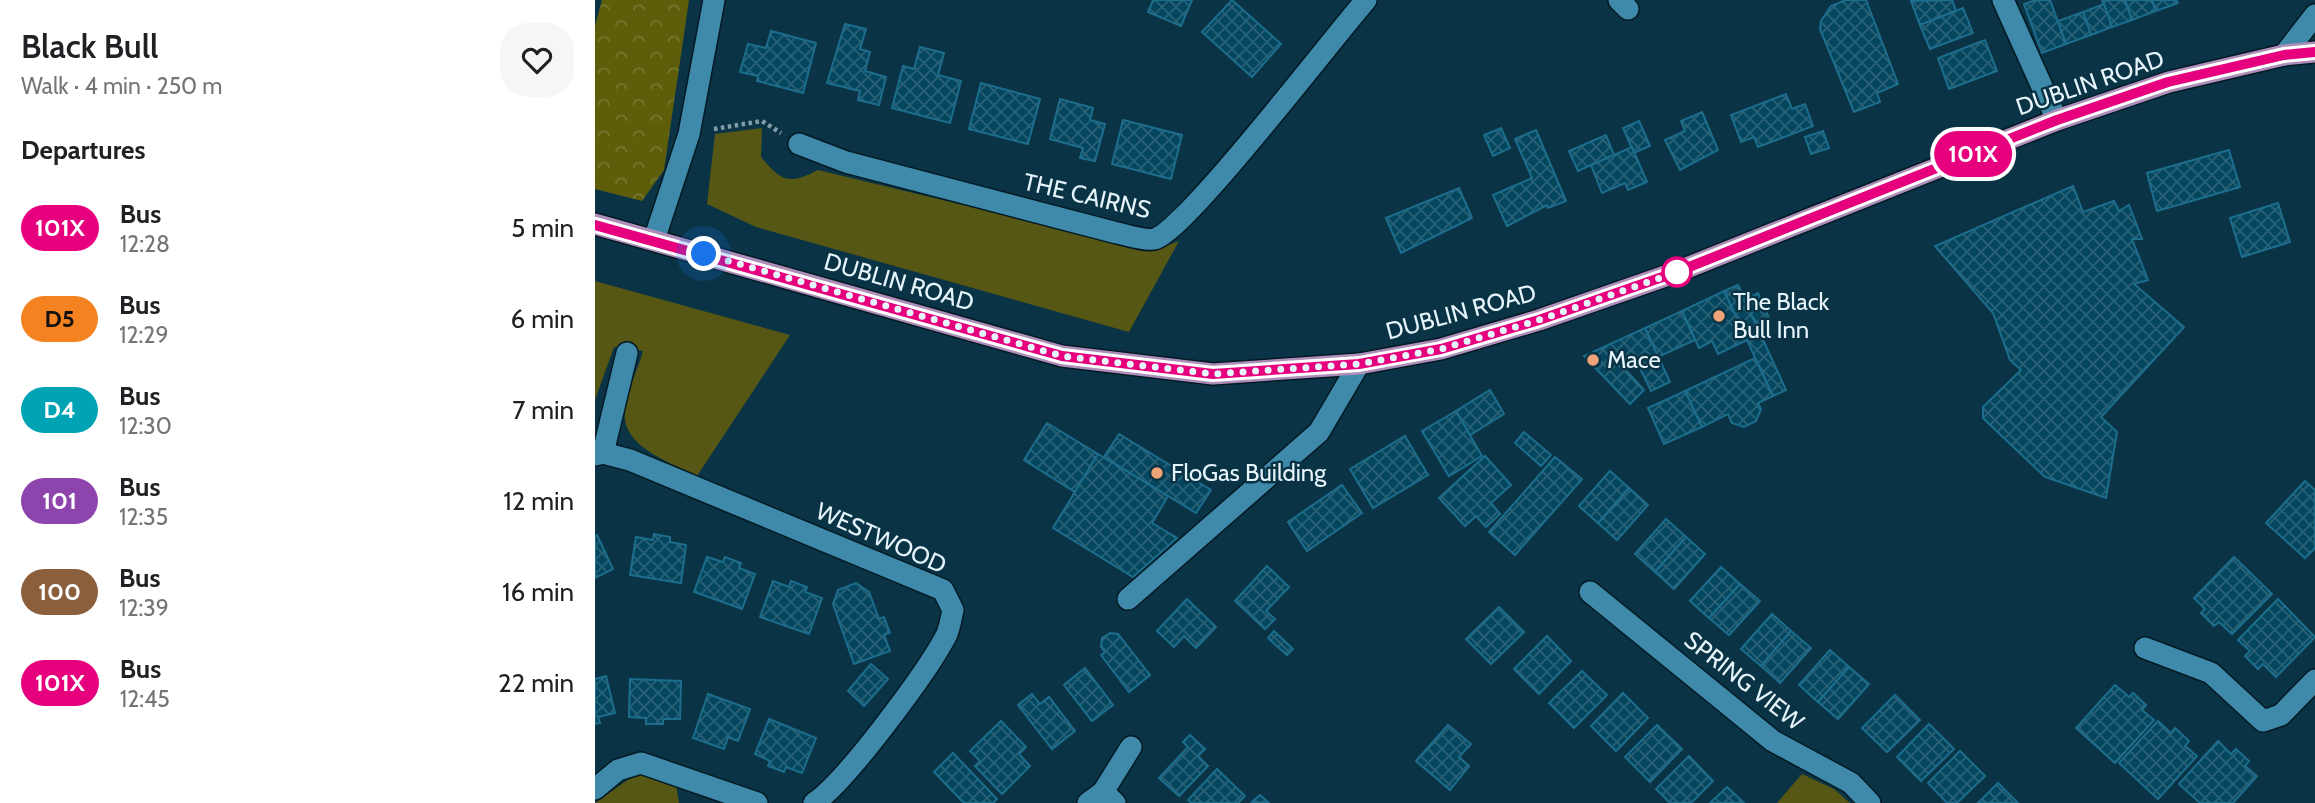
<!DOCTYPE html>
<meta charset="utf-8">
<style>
body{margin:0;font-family:Cabin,sans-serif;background:#f6f6f6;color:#202124;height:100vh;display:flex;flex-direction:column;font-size:26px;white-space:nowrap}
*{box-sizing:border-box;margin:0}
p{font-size:23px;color:#757577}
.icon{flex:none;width:38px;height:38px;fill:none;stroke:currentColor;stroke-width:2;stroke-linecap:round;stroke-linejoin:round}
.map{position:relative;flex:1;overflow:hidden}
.drawer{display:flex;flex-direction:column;background:#fff;width:595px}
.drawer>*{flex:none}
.badge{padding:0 14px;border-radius:23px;font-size:24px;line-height:46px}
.you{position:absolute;width:35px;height:35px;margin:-18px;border:5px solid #fff;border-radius:50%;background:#1a73e8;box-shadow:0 0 0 10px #1a73e833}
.map>.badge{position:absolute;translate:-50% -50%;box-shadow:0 0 0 4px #fff}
h2{padding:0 21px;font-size:26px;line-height:63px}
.round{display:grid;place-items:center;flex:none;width:74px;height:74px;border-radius:28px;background:#f6f6f6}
.summary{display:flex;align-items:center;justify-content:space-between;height:119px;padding:0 21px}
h1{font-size:33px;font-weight:600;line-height:52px}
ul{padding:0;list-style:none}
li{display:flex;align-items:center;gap:21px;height:91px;padding:0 21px}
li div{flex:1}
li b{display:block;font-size:26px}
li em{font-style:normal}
li .badge{min-width:77px;font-weight:700;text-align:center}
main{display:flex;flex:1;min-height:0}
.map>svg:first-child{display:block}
.green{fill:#565615}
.forest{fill:url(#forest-crowns)}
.building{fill:url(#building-cross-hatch);stroke:#1d6d8d;stroke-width:2}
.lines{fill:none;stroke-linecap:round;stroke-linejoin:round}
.minor-casing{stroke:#031a24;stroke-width:24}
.major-casing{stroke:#031a24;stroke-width:24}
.path{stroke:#829da8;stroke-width:4.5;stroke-dasharray:3.5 3.5;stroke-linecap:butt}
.minor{stroke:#3f8aab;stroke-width:21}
.major{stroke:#ad8eb9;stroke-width:21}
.line-casing{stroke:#fff;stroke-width:16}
.line{stroke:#e6007e;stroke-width:10}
.walk{stroke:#e6f4fb;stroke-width:7;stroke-dasharray:0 12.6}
.stop-dot{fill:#fff;stroke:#e6007e;stroke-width:3.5}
.poi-dot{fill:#efa378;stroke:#0a3445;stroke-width:2.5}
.labels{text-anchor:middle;stroke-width:5;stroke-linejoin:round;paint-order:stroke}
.street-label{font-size:24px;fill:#e6f4fb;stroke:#0a3445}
.poi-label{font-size:24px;fill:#e6f4fb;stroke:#0a3445;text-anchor:start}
</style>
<main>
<section class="drawer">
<div class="summary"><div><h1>Black Bull</h1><p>Walk · 4 min · 250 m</p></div><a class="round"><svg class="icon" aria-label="heart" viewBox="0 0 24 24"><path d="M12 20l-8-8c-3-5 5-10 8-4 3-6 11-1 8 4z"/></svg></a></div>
<h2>Departures</h2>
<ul>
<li><span class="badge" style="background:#e6007e;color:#fff">101X</span><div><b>Bus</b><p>12:28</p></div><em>5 min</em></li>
<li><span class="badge" style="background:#f58220;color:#111">D5</span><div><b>Bus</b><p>12:29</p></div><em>6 min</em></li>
<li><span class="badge" style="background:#00a3b4;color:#fff">D4</span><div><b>Bus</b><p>12:30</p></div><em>7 min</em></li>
<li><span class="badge" style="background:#8e44ad;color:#fff">101</span><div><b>Bus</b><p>12:35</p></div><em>12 min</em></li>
<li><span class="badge" style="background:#8b5e3c;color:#fff">100</span><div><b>Bus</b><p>12:39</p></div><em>16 min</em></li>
<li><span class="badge" style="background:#e6007e;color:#fff">101X</span><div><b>Bus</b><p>12:45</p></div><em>22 min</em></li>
</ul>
</section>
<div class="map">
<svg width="1720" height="803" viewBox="0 0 1720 803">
<defs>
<pattern id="forest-crowns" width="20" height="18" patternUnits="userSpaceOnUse" patternTransform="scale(1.75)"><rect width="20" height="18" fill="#5e5e0a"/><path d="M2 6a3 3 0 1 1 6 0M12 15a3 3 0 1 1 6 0" fill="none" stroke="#75762f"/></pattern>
<pattern id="building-cross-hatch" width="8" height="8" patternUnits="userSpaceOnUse" patternTransform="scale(1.75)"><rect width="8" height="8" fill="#04465e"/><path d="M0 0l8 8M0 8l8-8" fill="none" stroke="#296176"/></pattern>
</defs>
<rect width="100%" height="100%" fill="#0a3445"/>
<!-- green -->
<g class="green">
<path d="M167,128L166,157C187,182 194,185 223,170L558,251L584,241L534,332L161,227L112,204L120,134Z"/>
<path d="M0,281L195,335L102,476C76,462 25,447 30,410C32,390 43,370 48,351L19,347L0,400Z"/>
<path d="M44,772L81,785L84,803H0Z"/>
<path d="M1207,774L1239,789L1255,803H1182Z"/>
</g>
<!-- forest -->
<path class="forest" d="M7,0H94L69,170L47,201L0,189V26Z"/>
<!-- building -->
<g class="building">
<path d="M558,0H597L586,26L553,12Z"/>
<path d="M637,0L686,44L657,77L607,32Z"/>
<path d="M1251,0H1271L1303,84L1282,93L1285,102L1259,112L1225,29L1226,21L1236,6Z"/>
<path d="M1357,0L1361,11L1325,25L1316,1Z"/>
<path d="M1441,0H1455L1471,44L1447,53L1429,4Z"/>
<path d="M1507,0H1530L1537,20L1517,27Z"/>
<path d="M1530,0H1557L1561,11L1537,20Z"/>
<path d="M1557,0H1581L1583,3L1561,11Z"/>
<path d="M1509,4L1517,27L1496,35L1488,12Z"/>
<path d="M1368,8L1378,33L1335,49L1325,25Z"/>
<path d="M1488,12L1496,35L1471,44L1463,21Z"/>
<path d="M250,24L271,29L265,49L275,52L270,71L291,77L284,105L263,100L265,91L232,83Z"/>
<path d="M176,31L221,43L208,93L162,81L163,76L145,72L153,44L171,48Z"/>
<path d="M1390,40L1402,71L1354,89L1343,58Z"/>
<path d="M325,47L349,53L343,75L366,81L355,123L297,108L308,66L319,69Z"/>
<path d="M386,83L445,99L433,144L374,129Z"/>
<path d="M1191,94L1197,109L1210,104L1218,126L1163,147L1159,137L1146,142L1136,115Z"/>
<path d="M465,99L498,108L495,120L510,124L500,161L485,158L488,148L455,139Z"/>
<path d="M1107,112L1123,150L1085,170L1070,140L1090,131L1086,121Z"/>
<path d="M528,120L587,135L576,179L517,164Z"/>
<path d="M1044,121L1055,146L1039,153L1028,128Z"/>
<path d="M906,128L915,148L898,156L889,135Z"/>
<path d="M941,130L971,201L953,208L952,205L912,226L898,195L937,178L920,139Z"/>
<path d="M1228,131L1234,148L1216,154L1210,137Z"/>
<path d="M1011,135L1019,155L983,171L974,151Z"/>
<path d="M1037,147L1052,182L1033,190L1030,183L1007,193L996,165Z"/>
<path d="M1634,150L1645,187L1562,211L1552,173Z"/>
<path d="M1478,186L1488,212L1519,201L1524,211L1534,205L1547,239H1537L1553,280L1539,284L1589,327L1506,417L1522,432L1511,498L1450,477L1388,418V407L1426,370L1415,360L1398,313L1340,246Z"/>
<path d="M864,188L877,218L806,253L791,218Z"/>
<path d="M1683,203L1695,242L1647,257L1635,218Z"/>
<path d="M1143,285L1191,390L1178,396L1129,291Z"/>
<path d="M1129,291L1152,340L1123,354L1117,341L1104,348L1087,311Z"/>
<path d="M1163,293L1174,318L1161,324L1149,300Z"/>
<path d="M1087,311L1100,340L1063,357L1050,328Z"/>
<path d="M1050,328L1075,382L1056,391L1041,360L1027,366L1049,390L1035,404L989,356Z"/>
<path d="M1160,358L1178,396L1163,403L1166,409L1161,421L1149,427L1137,423L1133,414L1107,427L1090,391Z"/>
<path d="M895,390L909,414L875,435L861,411Z"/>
<path d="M1090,391L1107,427L1069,444L1053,408Z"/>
<path d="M861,411L887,456L854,476L827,431Z"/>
<path d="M452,423L503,454L480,492L429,460Z"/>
<path d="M929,432L956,455L946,466L920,443Z"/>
<path d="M524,434L616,490L601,513L509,457Z"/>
<path d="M810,436L833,475L778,508L755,469Z"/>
<path d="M503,454L573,496L557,523L582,538L538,577L458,528Z"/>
<path d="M890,456L916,485L896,503L905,514L891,527L881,516L870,526L844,498Z"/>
<path d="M960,457L987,479L920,555L894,532Z"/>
<path d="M1015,471L1034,488L1003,523L984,506Z"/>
<path d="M1710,481L1720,490V548L1710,558L1671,523Z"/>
<path d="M747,485L767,513L712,551L693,522Z"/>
<path d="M1034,488L1053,505L1022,540L1003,523Z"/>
<path d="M1071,519L1091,537L1060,572L1040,554Z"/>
<path d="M59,534L75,537V542L91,545L86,583L35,575L41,537L58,540Z"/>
<path d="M2,535L18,569L0,578V536Z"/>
<path d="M1091,537L1110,554L1079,589L1060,572Z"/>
<path d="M112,557L128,562L130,557L146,563L144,568L160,574L147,609L99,592Z"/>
<path d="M1639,557L1677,594L1637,634L1624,622L1619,626L1606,613L1610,609L1599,598Z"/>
<path d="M672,566L694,587L671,611L680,619L670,629L640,601Z"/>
<path d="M1126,567L1145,584L1114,618L1095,601Z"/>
<path d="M178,581L194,587L196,581L212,587L210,592L227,598L214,634L165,617Z"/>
<path d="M261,583L274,592L284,619L289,617L295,633L289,635L295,651L259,664L238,604L243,590Z"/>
<path d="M1145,584L1165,601L1134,635L1114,618Z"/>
<path d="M592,599L621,627L601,648L589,636L579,647L562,631Z"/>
<path d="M1683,599L1720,637L1681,677L1668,664L1663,669L1650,656L1655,651L1643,640Z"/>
<path d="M904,607L929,632L896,664L871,639Z"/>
<path d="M1177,614L1196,631L1166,666L1146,649Z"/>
<path d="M679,631L698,649L692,655L673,638Z"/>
<path d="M1196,631L1216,648L1185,683L1166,666Z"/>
<path d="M515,633L523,634L555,675L534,692L506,655L510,652L506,647L507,638Z"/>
<path d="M952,636L976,661L944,694L919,669Z"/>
<path d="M1235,650L1254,667L1223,702L1204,685Z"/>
<path d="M276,664L293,679L269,706L253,691Z"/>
<path d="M1254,667L1274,684L1243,719L1223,702Z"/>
<path d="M490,668L518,705L497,721L469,685Z"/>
<path d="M987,671L1012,695L979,728L954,703Z"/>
<path d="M11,676L20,713L3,717L5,723L0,724V679Z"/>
<path d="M35,679L86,681L85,719H68V724H51V718L34,717Z"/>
<path d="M1520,685L1534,697L1538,693L1551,705L1547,710L1559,720L1520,763L1481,728Z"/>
<path d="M1028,693L1053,718L1021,751L996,726Z"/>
<path d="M113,694L155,709L143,741L133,737L129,749L98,738Z"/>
<path d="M437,694L445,704L454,697L480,731L457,749L423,705Z"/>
<path d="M1300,695L1325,720L1292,752L1267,728Z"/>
<path d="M174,719L221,738L207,773L191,767L189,772L173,766L175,761L160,754Z"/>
<path d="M406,721L431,747L424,754L435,766L407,794L380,766L385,761L375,751Z"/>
<path d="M1563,721L1576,733L1580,728L1594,741L1590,746L1602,756L1563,799L1524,763Z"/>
<path d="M1334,724L1359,749L1326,781L1302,757Z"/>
<path d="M853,725L876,744L864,757L874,766L855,790L821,761Z"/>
<path d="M1062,725L1087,749L1055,782L1030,757Z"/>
<path d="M595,735L610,749L603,756L613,766L584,796L564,778L593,747L588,742Z"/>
<path d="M1623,741L1636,754L1641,749L1654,761L1650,766L1662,776L1638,803H1605L1584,784Z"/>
<path d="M1365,751L1390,776L1362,803H1352L1333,783Z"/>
<path d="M358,753L402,799L398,803H369L339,772Z"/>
<path d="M1094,756L1118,781L1096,803H1075L1061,789Z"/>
<path d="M622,769L650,796L643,803H597L593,800Z"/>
<path d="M1403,783L1423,803H1383Z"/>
<path d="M1132,787L1149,803H1115Z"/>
<path d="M665,795L674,803L657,802Z"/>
</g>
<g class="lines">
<defs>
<g id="minor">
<path d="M1024,0L1033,9"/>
<path d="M1408,0L1462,120"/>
<path d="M1689,55L1720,15"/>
<path d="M204,144L251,162L522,233C532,235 549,241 559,239C588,234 740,35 771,0"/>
<path d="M59,240L94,134L119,0"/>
<path d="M8,453L32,353"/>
<path d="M0,455L8,453L35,460L348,590L358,610C356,618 355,628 351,636C332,672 251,782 219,803"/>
<path d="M995,592L1178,741L1256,783L1275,803"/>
<path d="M533,599L724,432L764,364"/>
<path d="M1550,648L1616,673L1668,721L1686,715L1720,680"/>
<path d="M0,789L23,770L46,763L162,803"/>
<path d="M508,792L536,747"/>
<path d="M493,803L508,792L520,803"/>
</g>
<path id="major" d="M0,224L467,356L618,374L764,364L846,349L944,320L1079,273L1462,120L1574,82L1689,55L1720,52"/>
</defs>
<!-- minor casing -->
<use href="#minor" class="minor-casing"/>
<!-- major casing -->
<use href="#major" class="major-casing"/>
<!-- path -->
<path class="path" d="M119,129L167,121L186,133"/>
<!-- minor -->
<use href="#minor" class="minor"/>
<!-- major -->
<use href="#major" class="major"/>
</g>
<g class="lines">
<defs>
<path id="line" d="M0,225L467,356L618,374L764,364L846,349L944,320L1079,273L1462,120L1573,82L1689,55L1720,52"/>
</defs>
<!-- line casing -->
<use href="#line" class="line-casing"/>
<!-- line -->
<use href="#line" class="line"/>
<!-- walk -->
<path class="walk" d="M109,254L467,356L618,374L764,364L846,349L944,320L1082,272"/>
</g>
<!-- markers -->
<circle class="stop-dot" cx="1082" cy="272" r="14"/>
<g class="poi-dot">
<circle cx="1124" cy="316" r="7"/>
<circle cx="998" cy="360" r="7"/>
<circle cx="562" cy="473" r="7"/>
</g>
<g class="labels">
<!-- street labels -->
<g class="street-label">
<text transform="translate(1495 83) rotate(-19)" y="8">DUBLIN ROAD</text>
<text transform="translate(492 196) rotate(13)" y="8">THE CAIRNS</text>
<text transform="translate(304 282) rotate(16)" y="8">DUBLIN ROAD</text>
<text transform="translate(866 312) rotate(-15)" y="8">DUBLIN ROAD</text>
<text transform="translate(286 538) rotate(24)" y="8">WESTWOOD</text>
<text transform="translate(1149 681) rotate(38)" y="8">SPRING VIEW</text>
</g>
<!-- poi labels -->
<g class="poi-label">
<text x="1138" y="310">The Black<tspan x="1138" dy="28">Bull Inn</tspan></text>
<text x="1012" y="368">Mace</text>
<text x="576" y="481">FloGas Building</text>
</g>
</g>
</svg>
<div class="you" style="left:109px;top:254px"></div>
<b class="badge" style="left:1378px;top:154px;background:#e6007e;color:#fff">101X</b>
</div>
</main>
